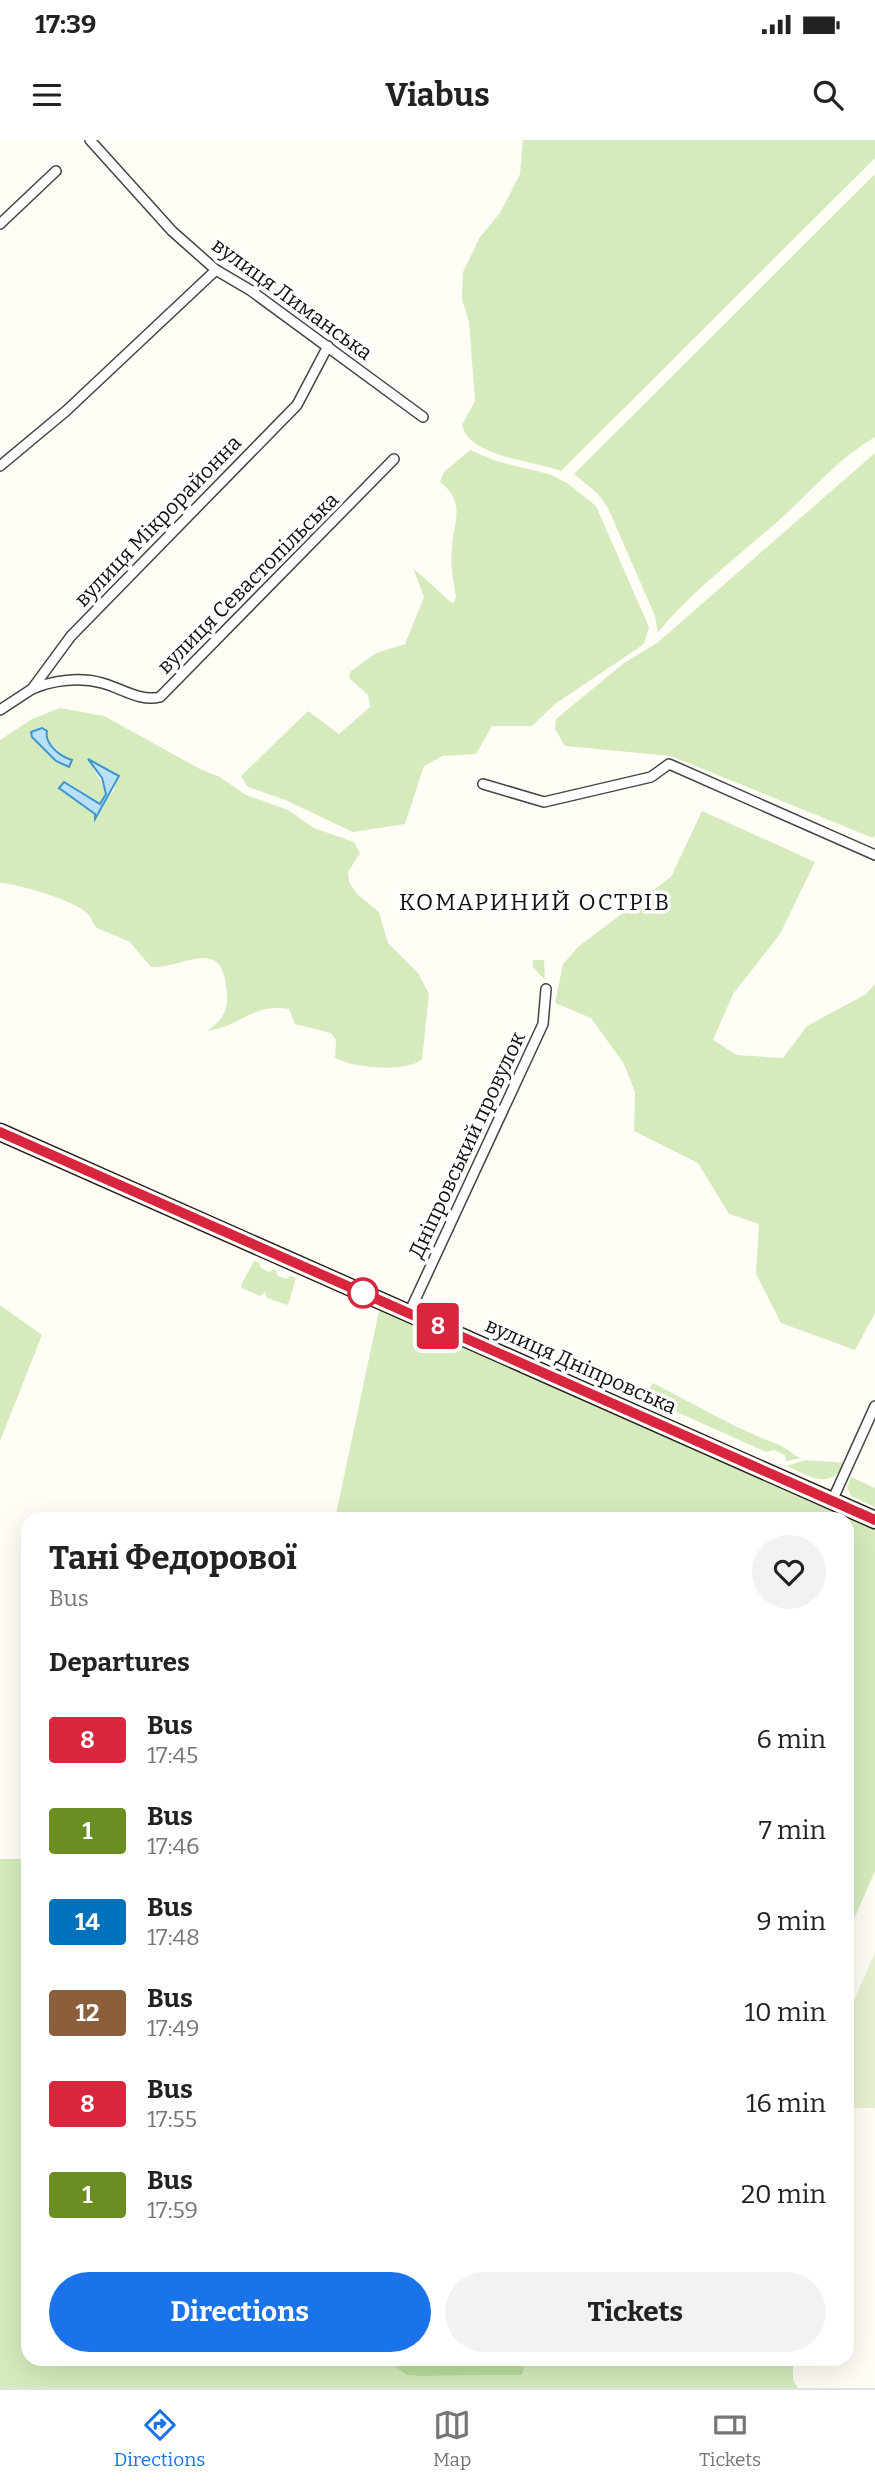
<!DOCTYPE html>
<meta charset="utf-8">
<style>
body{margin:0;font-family:Bitter,serif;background:#f2f2f2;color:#222;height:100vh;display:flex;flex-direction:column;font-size:26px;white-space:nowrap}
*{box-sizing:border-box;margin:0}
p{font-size:23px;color:#767676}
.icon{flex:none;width:38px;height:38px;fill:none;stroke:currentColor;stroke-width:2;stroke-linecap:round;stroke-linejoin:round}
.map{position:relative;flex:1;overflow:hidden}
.panel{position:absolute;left:21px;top:1372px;width:833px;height:854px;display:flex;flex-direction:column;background:#fff;border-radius:21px;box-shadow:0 7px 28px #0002}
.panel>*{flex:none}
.badge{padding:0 14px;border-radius:5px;font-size:24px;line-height:46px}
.map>.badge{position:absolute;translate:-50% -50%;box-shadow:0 0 0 4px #fff}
h2{padding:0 28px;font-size:26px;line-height:63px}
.round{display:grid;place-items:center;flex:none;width:74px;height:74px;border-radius:37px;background:#f2f2f2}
.head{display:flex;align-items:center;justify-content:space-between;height:119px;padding:0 28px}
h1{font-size:33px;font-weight:700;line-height:52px}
.button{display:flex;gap:14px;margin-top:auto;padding:14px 28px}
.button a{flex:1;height:80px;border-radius:42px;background:#1a73e8;color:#fff;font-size:28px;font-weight:700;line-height:80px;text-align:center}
.button a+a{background:#f2f2f2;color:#222}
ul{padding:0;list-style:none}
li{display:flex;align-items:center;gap:21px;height:91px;padding:0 28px}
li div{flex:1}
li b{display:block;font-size:26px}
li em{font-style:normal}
li .badge{min-width:77px;font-weight:700;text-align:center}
.status{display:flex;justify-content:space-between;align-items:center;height:49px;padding:0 35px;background:#fff;direction:ltr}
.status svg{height:19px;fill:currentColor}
header{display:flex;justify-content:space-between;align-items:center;height:91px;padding:0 28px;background:#fff;font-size:32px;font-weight:700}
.tab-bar{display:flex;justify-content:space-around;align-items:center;height:98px;border-top:2px solid #e0e0e0;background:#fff;font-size:19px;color:#767676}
.tab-bar a{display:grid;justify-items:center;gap:4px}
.tab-bar .on{color:#1a73e8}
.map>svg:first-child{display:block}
.green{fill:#d5ebbd;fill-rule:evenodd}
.forest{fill:#b9dc9c}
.pitch{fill:#e6f2cf}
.water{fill:#b9e0f7;stroke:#3f96cf;stroke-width:2}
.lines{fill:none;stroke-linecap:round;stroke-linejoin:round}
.street-casing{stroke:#444;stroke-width:12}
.highway-casing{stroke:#222;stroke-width:19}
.street{stroke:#fff;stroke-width:9}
.highway{stroke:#f5a25d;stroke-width:16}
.line-casing{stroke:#fff;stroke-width:16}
.line{stroke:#d7263d;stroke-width:10}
.stop-dot{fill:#fff;stroke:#d7263d;stroke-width:3.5}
.labels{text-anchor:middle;stroke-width:7;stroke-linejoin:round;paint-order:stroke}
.street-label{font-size:21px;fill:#111;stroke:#fff}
.neighbourhood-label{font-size:23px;letter-spacing:2px;fill:#111;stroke:#fff}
</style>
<div class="status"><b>17:39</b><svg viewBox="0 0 49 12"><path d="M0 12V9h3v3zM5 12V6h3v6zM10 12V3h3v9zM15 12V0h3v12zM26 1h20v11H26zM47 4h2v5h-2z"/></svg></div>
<header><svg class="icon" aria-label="menu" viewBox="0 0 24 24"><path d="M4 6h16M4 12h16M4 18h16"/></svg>Viabus<svg class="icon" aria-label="search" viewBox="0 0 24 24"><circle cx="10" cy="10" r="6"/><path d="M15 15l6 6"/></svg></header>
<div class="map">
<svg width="875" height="2248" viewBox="0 0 875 2248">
<rect width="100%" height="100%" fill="#fffdf5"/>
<!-- green -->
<g class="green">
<path d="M523,0H875V18L561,331C535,321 469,317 462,285L475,261L469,182L462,159L463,132L480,97L500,73L520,34Z"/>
<path d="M875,34V297C837,319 810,353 777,382C736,418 693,450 658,492L655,476L608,368L598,354L574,334Z"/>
<path d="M470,310L496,321L549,334L567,343L596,366L649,487L644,504L555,564L532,586H492L476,614L443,616L424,626L405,684L353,692L285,660L248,647L241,636L308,571L339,594L370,567L368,555L349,538L350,532L376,513L405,504L424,457L413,428L453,464L456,457C453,440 450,424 452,407C454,380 466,362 440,342L444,332Z"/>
<path d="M875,313V695L873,698L671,616L565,606L555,589L556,579L624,523L657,503Z"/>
<path d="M60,568L104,576L200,629L220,637L246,655L288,670L314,688L354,702L360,713L348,732L349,742L357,754L379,772L388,803L418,833L429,854L422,919C407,933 353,928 335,918L336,900L331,893L295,884L289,869C252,863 242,886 207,891C221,881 228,873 227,855C224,792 185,829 151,827L130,802L97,788C92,783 92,778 88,774C76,761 19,744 0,743V600L32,579ZM42,588L49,602L69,620L56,621L32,597ZM89,620L116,633L114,650L93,673L66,651L70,644L100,664L106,654C101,639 95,632 89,620Z"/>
<path d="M702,671L815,722L780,794L733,854L713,900L737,915L783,918L807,886L866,854L875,844V1173L855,1210L781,1183L756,1134L759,1084L729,1074L698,1023L634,991L635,952L624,924L591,878L555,863L563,824L579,806L671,737Z"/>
<path d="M533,820H544L545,840L533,827Z"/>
<path d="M254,1121L259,1123L261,1128L269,1132L275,1129L278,1136L286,1139L291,1136L296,1138L288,1165L267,1158L265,1152L260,1156L242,1148L241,1145Z"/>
<path d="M382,1157L875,1377V1731L847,1795V1379H335Z"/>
<path d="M0,1165L42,1195L0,1301Z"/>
<path d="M653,1243C694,1264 734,1288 777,1304C786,1307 792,1315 801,1318L786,1321L785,1315L774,1310L766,1312L643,1257Z"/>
<path d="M805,1320L846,1323C827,1351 812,1337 787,1326Z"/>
<path d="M851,1337L875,1348V1367L851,1356L847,1347Z"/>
<path d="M0,1719H28V2219H395L396,2227L405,2235L421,2236L521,2235L527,2219H793V2240L798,2248H0Z"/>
</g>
<!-- forest -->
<path class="forest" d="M395,2219H527L522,2235L421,2236L406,2235L396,2227Z"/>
<!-- pitch -->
<path class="pitch" d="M875,1812V1968H847V1877Z"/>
<!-- water -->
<g class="water">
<path d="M42,588L47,591C44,604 61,617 72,620L69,627L56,621L32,597L31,592Z"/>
<path d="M88,619L119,636L95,679V674L59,648L64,642L100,664L106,654L102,638Z"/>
</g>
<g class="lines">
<defs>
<g id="street">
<path d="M90,0L172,91L216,130L250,150L423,277"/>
<path d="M0,84L56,31"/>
<path d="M0,326L66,271L216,130"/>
<path d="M32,549C53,540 80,537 102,543C121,548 140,562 160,557L394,319"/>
<path d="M0,570L32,549L71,496L297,265L328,206"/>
<path d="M483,644L544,662L651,637L669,624L875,715"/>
<path d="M409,1173L543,884L546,849"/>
<path d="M832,1361L875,1266"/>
</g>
<path id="highway" d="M0,992L875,1380"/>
</defs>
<!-- street casing -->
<use href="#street" class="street-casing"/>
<!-- highway casing -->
<use href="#highway" class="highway-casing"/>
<!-- street -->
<use href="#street" class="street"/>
<!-- highway -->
<use href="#highway" class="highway"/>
</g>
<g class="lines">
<defs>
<path id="line" d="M0,992L875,1380"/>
</defs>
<!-- line casing -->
<use href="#line" class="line-casing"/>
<!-- line -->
<use href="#line" class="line"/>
</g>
<!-- markers -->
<circle class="stop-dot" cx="363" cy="1153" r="14"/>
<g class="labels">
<!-- street labels -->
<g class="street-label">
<text transform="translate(292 159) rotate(36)" y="7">вулиця Лиманська</text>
<text transform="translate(158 381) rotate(-46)" y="7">вулиця Мікрорайонна</text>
<text transform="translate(248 443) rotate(-45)" y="7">вулиця Севастопільська</text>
<text transform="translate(467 1005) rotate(-65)" y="7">Дніпровський провулок</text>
<text transform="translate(581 1226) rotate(24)" y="7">вулиця Дніпровська</text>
</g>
<!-- neighbourhood labels -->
<g class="neighbourhood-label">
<text x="535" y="770">КОМАРИНИЙ ОСТРІВ</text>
</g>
</g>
</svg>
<b class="badge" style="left:438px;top:1186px;background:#d7263d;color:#fff">8</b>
<section class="panel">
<div class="head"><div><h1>Тані Федорової</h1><p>Bus</p></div><a class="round"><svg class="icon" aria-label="heart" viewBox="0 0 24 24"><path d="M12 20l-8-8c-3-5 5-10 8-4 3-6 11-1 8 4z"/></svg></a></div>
<h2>Departures</h2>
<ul>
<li><span class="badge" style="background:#d7263d;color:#fff">8</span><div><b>Bus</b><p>17:45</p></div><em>6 min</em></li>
<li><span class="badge" style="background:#6b8e23;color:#fff">1</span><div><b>Bus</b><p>17:46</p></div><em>7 min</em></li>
<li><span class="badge" style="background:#0072bc;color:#fff">14</span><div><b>Bus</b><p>17:48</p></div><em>9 min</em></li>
<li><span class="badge" style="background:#8b5e3c;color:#fff">12</span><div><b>Bus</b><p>17:49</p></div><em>10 min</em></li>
<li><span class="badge" style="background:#d7263d;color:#fff">8</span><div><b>Bus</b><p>17:55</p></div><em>16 min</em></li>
<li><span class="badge" style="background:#6b8e23;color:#fff">1</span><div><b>Bus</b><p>17:59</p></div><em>20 min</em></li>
</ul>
<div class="button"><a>Directions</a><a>Tickets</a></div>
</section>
</div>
<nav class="tab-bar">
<a class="on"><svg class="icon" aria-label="directions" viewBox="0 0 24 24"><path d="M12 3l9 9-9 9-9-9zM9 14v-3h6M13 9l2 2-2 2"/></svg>Directions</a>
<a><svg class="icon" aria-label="map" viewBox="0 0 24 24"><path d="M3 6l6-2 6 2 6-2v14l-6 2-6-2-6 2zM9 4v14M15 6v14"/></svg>Map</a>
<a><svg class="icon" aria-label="tickets" viewBox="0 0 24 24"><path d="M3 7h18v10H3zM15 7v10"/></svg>Tickets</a>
</nav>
